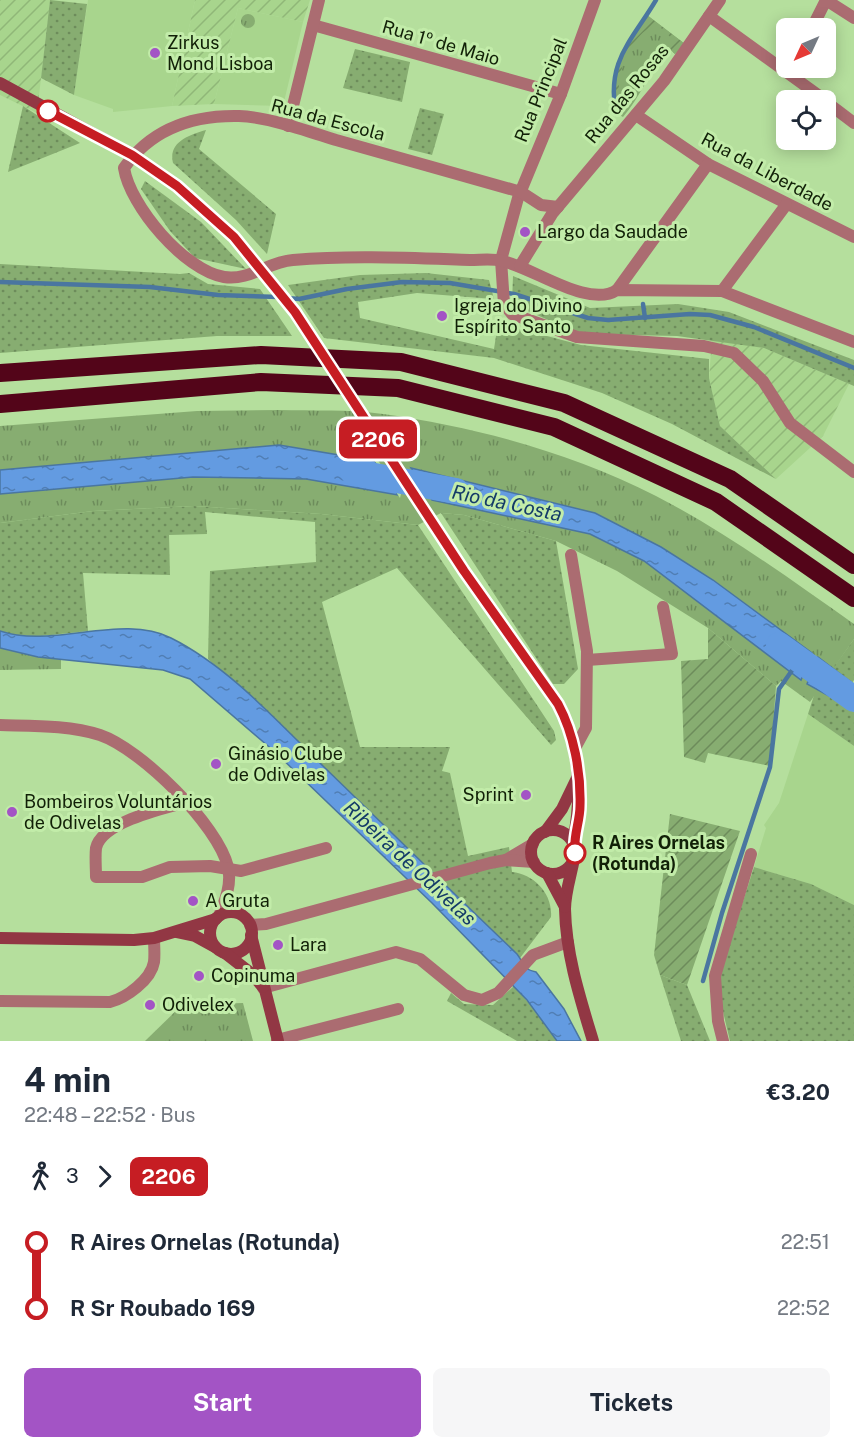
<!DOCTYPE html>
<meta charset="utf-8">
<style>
body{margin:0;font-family:"Public Sans",sans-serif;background:#f6f6f7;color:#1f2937;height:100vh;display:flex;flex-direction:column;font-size:22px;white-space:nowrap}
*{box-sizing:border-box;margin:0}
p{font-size:20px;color:#747a83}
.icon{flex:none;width:33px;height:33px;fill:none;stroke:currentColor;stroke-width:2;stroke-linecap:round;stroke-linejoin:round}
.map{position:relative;height:1041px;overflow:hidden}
.side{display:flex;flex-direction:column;background:#fff;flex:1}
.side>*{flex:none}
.badge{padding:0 12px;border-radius:9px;font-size:21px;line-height:39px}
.needle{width:39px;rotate:226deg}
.fabs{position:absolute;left:776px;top:18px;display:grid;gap:12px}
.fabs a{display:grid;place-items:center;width:60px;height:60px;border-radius:9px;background:#fff;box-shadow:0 3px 15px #0003;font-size:30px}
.map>.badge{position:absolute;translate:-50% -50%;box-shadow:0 0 0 3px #fff}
.legs{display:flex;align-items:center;gap:9px;height:66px;padding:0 24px;font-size:20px}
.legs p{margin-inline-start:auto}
.overview{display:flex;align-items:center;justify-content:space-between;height:102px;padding:0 24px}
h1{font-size:33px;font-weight:700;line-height:45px}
.button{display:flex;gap:12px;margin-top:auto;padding:12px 24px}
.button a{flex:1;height:69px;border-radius:9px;background:#a354c5;color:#fff;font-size:24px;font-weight:700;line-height:69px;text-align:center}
.button a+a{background:#f6f6f7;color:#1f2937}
ul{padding:0 24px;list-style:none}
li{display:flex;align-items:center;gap:21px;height:66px;font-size:22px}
li i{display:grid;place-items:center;width:9px;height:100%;margin:0 8px;background:currentColor}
li i::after{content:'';width:15px;height:15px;margin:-8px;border:4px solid;border-radius:50%;background:#fff}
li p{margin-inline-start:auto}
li:first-child i{background:linear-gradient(#0000 50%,currentColor 0)}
li:last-child i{background:linear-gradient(currentColor 50%,#0000 0)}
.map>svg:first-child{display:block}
.built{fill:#a8d58d}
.industrial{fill:url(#industrial-furrows)}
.grass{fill:url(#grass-dots)}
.park{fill:url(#park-tufts)}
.garden{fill:url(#garden-furrows)}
.water{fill:url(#water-ripples);stroke:#4a76a0;stroke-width:1.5}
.pier{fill:#b5df9d}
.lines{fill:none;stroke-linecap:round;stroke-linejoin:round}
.stream{stroke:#4a76a0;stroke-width:4.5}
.river{stroke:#639be1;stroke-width:26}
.street{stroke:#ab6c71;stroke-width:12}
.secondary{stroke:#923744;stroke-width:12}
.highway{stroke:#530519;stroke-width:18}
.secondary-bridge{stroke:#923744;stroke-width:12}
.line-1-casing{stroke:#fff;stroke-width:14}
.line-1{stroke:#c61d23;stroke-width:9}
.poi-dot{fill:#a354c5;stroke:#c2eca9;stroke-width:2}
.stop-1-dot{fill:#fff;stroke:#c61d23;stroke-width:3}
.labels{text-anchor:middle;stroke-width:6;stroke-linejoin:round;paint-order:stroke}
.poi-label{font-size:18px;fill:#112007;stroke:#c2eca9;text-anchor:start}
.street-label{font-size:18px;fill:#112007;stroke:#c2eca9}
.stop-label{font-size:18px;font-weight:bold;fill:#112007;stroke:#c2eca9;text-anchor:start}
.water-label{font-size:20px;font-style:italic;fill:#143b68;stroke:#c2eca9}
</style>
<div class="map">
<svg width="854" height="1041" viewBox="0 0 854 1041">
<defs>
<pattern id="industrial-furrows" width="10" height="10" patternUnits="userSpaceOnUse" patternTransform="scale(1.5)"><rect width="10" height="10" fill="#a8d58d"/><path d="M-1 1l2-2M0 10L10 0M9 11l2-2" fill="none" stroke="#90b778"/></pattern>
<pattern id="grass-dots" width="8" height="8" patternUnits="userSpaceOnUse" patternTransform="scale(1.5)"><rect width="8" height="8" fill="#87ad71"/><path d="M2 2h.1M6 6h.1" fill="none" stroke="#6d8c5b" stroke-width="1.8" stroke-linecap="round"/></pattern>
<pattern id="park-tufts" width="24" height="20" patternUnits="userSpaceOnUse" patternTransform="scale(1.5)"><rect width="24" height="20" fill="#87ad71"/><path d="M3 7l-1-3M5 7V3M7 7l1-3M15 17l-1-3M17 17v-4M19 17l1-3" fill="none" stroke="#6d8c5b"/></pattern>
<pattern id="garden-furrows" width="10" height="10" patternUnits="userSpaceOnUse" patternTransform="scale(1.5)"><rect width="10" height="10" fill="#87ad71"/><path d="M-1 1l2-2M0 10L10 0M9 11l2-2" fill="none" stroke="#6d8c5b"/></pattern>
<pattern id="water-ripples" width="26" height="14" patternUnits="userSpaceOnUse" patternTransform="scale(1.5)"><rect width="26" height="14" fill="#639be1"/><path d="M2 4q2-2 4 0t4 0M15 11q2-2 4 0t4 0" fill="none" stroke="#507eb4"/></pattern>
</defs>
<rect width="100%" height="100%" fill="#b5df9d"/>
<!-- built -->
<g class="built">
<path d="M88,0H195L172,106L113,112V109L74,95Z"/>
<path d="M238,8L303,22L283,106L214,104Z"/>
<path d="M808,714L854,746V905L811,884L754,867L766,828L764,825L779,803Z"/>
</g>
<!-- industrial -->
<g class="industrial">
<path d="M0,0H50L37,113L0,95Z"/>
<path d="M195,0H310L303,22L238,8L214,104L172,106Z"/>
<path d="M712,339L764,348L849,384L823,436L776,479L720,426L709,378Z"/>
</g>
<!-- grass -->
<g class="grass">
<path d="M50,0L87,4L74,95L41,78Z"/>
<path d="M355,49L410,62L402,102L343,88Z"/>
<path d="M23,106L80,143L8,172Z"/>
<path d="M420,108L444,114L432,155L408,149Z"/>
<path d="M206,130L199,149L276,214L267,254L236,220L173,163C168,142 189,135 206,130Z"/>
<path d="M145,181L201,222L246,269L195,258L170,231L141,189Z"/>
<path d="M0,264L180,274L189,273L208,284L260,289L292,336H217L0,353Z"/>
<path d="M426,273L489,280L494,299L417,293L358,302L360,318L494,349L498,323L581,345L709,359V378L720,426L776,479L672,424L602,393L494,358L324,338L288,285L360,275Z"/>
<path d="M513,276L590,308L678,304L729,312L854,360V386L764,348L677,336L580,334L512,304Z"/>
<path d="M194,506L321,514L418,525L554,731L556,740L551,745L397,568L322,602L360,747H450L442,771L450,773L468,856L509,847L512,872C534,874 553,894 551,917L520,958L289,733L208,659L210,571L316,562L315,522L205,512L207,534L169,535L170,575L83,573L88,631L23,638L0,631V523L93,511Z"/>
<path d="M441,513L464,515L556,541L578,669L564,684H553Z"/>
<path d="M854,639V680L852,683L833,668Z"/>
<path d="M816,689L854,712V746L808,714Z"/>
<path d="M754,867L811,884L854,905V1041H730L719,995L720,973Z"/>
<path d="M660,975L687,985L710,1041H681Z"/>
<path d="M514,986L547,1024L557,1041H517L447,1001L451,993L464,1004L493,1005Z"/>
</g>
<!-- park -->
<g class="park">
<circle cx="248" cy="21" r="7"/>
<path d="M647,15L685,44L675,54L670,49C650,70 641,96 623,117L616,113C607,66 624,52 647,15Z"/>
<path d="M279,410C313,411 349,409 383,414C477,427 571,453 656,496C726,532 790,579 854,624V639L810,702L781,681L776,686L708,628L617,571L556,541L464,515L441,513L418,525L321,514L194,506L93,511L0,523V426L197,411Z"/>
<path d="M0,648L38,657L61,659V669L0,670Z"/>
<path d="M243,1003L253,1041H145L182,1005Z"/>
</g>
<!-- garden -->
<g class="garden">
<path d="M647,15L685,44L675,54L670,49L673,40C669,36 664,29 659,27C645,22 627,51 623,64C618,81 618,98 618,115L616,113C607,66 624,52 647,15Z"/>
<path d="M708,628L776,686L770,766L708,753L705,763L684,757L681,661L708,659Z"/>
<path d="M670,814L740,831L687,985L660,975L654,955Z"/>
</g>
<!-- water -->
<g class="water">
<path d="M279,445L375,461L398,495L306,479L193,477L0,494V470Z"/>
<path d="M411,468L595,513L661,547L713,580L812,653L801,680L644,561L590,534L432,500Z"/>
<path d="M0,631C53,649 122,613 171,638C229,667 277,721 324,767C388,829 452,892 517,954C524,963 522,969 536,972L564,1009L581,1041H557L527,1000L432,903L275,752L190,679L163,670L38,657L0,648Z"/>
<path d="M818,657L852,683L838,701L807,684Z"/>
</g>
<!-- pier -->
<path class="pier" d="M372,457L377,459L401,494L400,498Z"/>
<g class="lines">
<!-- stream -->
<g class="stream">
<path d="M616,114C606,61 631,42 656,0"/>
<path d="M0,282L150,287L218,295L279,297"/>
<path d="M287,298L299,299L347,289L402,282L450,283L514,294L588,318L608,320L690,314L710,315L754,327L854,368"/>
<path d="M643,304L645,318"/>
<path d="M703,981L722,913L770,767L779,689L793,669"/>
</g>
<!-- river -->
<g class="river">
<path d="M353,472L456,491"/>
<path d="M779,645L854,699"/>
</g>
<!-- street -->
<g class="street">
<path d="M595,0L561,94L518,198L501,260L504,304L512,314L577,337L704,346L734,353L763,381L790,423L854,472"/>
<path d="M709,16L825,100"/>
<path d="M313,25L561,94"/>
<path d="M812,28L826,0L854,18"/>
<path d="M825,101L854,123"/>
<path d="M636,115L708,164L854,237"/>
<path d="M288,126L319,0"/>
<path d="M558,207L541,205L521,192C459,175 398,157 336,140C307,131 268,117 239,116C192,115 151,129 124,168C130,206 184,270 224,277C250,281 267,262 293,260C352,255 411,258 470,260C481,260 492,258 502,261C533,267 588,309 617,290L722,291L854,342"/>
<path d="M520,266L552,214L664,81L720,0"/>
<path d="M617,290L708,164"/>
<path d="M722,291L786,205"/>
<path d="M571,555L587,651L586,728L574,750"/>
<path d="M587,660L672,654L663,607"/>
<path d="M0,725C32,726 69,725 100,735C141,749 218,825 228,867C232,884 225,901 219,916"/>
<path d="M187,802C164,808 102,822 96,848C95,857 96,868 96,877H142L170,867L210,866L241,871L326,848"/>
<path d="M506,860L533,844"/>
<path d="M250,925L266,924L490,863L506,860L534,862"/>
<path d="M263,988L396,952L420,959L464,995L482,1000L498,993L533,955L568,942"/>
<path d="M0,1001L110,1002C126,998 151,980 154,962C155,954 154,945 154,938"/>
<path d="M277,1040L398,1009"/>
<path d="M723,1041L718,1021L715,976L751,854"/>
</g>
<!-- secondary -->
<g class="secondary">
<path d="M0,83L132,155L177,186L234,237"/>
<path d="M462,568L558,704C581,747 582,796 573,843"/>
<circle cx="553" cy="852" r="22"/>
<path d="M545,832L562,809L577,778"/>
<path d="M574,859C571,875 565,893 565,909C566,955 580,998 593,1041"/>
<path d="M547,873L565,907"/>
<circle cx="231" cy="933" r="21"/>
<path d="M176,932L195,936L215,947"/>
<path d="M251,935L278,1041"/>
<path d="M0,938L134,940L154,938L216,919"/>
<path d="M225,953L252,974L263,987"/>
</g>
<!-- highway -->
<g class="highway">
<path d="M0,373L261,355L401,362L564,403L730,479L854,565"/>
<path d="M0,404L261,382L398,388L554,427L716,502L854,598"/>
</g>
<!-- secondary-bridge -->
<path class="secondary-bridge" d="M234,237L295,312L462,568"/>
</g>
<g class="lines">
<defs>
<path id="line-1" d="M48,111L132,155L177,186L234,237L295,312L464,571L558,704C574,734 581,772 580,806C580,822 573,836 575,853"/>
</defs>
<!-- line-1 casing -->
<use href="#line-1" class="line-1-casing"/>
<!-- line-1 -->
<use href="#line-1" class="line-1"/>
</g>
<!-- markers -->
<g class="poi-dot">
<circle cx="155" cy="53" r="6"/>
<circle cx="525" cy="232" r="6"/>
<circle cx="442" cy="316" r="6"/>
<circle cx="216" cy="764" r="6"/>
<circle cx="526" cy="795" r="6"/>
<circle cx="12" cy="812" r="6"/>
<circle cx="193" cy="901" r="6"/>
<circle cx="278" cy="945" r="6"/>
<circle cx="199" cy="976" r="6"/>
<circle cx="150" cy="1005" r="6"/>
</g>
<g class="stop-1-dot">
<circle cx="48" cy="111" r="10"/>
<circle cx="575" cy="853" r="10"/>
</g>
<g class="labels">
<!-- poi labels -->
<g class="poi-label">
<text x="167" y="49">Zirkus<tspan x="167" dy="21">Mond Lisboa</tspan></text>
<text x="537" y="238">Largo da Saudade</text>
<text x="454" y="312">Igreja do Divino<tspan x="454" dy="21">Espírito Santo</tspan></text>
<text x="228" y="760">Ginásio Clube<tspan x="228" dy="21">de Odivelas</tspan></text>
<text x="514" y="801" text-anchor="end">Sprint</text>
<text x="24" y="808">Bombeiros Voluntários<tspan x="24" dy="21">de Odivelas</tspan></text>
<text x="205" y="907">A Gruta</text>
<text x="290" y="951">Lara</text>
<text x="211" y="982">Copinuma</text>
<text x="162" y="1011">Odivelex</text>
</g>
<!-- street labels -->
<g class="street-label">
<text transform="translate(441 43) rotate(16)" y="6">Rua 1º de Maio</text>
<text transform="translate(541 90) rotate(-68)" y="6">Rua Principal</text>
<text transform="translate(627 94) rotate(-51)" y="6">Rua das Rosas</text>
<text transform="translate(328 120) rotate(15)" y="6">Rua da Escola</text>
<text transform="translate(767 172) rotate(28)" y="6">Rua da Liberdade</text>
</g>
<!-- stop labels -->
<g class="stop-label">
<text x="592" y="849">R Aires Ornelas<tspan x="592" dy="21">(Rotunda)</tspan></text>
</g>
<!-- water labels -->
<g class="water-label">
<text transform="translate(507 503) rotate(12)" y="7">Rio da Costa</text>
<text transform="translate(410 863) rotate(43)" y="7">Ribeira de Odivelas</text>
</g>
</g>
</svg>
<div class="fabs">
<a><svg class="needle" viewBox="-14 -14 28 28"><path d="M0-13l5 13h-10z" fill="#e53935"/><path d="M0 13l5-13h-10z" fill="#747a83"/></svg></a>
<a><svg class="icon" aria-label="locate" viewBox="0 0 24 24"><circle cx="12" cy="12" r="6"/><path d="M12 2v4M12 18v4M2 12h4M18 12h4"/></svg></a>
</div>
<b class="badge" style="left:378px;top:439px;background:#c61d23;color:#fff">2206</b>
</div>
<section class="side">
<div class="overview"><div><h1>4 min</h1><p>22:48 – 22:52 · Bus</p></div><b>€3.20</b></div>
<div class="legs"><svg class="icon" aria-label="walk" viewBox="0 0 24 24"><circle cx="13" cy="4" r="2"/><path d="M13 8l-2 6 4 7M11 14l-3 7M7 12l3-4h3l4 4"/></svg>3<svg class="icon" aria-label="forward" viewBox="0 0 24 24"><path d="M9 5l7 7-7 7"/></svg><b class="badge" style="background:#c61d23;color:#fff">2206</b></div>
<ul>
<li><i style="color:#c61d23"></i><b>R Aires Ornelas (Rotunda)</b><p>22:51</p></li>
<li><i style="color:#c61d23"></i><b>R Sr Roubado 169</b><p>22:52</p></li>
</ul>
<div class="button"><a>Start</a><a>Tickets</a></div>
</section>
